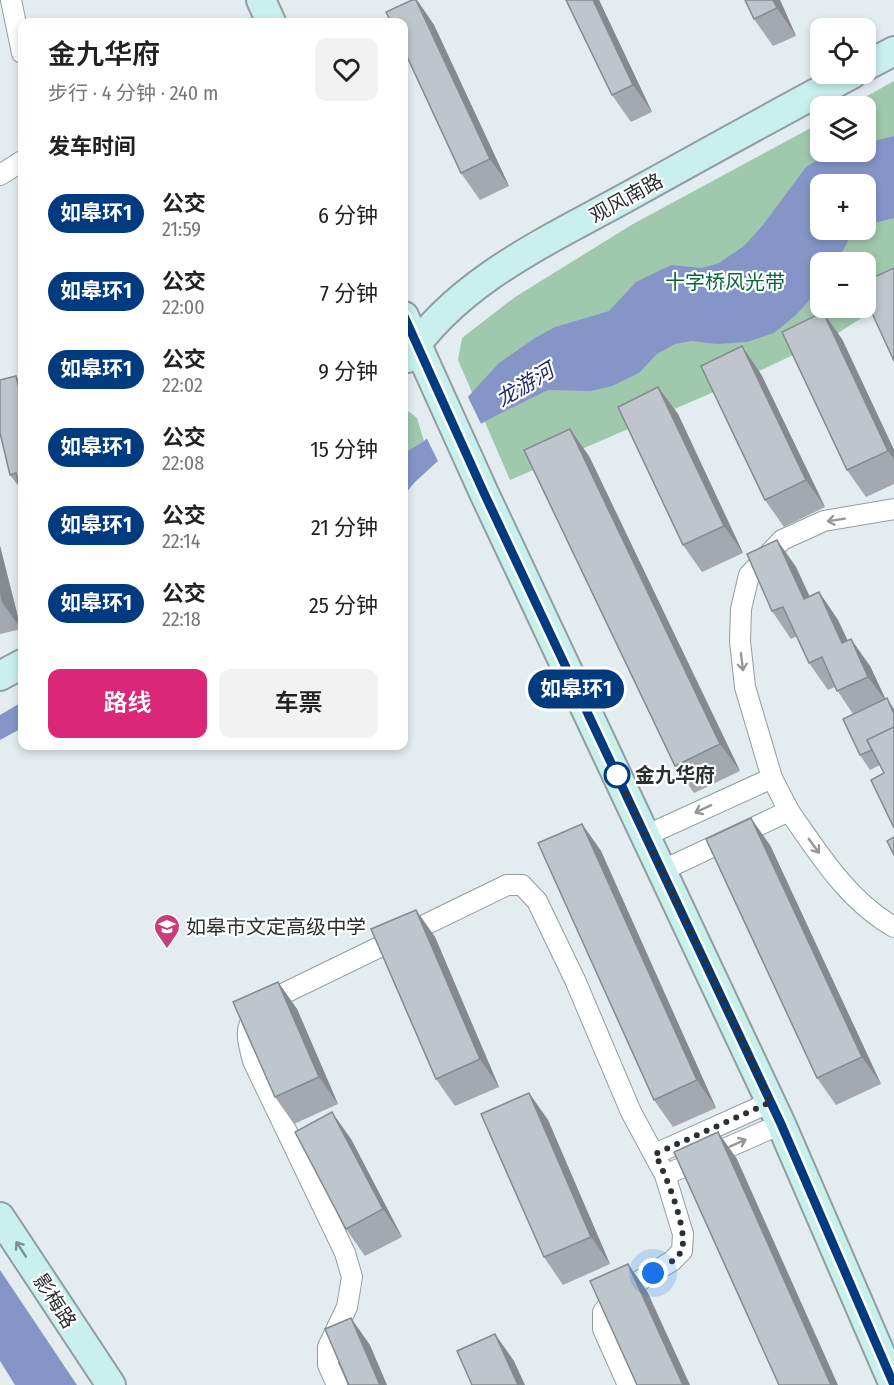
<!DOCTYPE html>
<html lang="zh">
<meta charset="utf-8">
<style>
body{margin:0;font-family:"Fira Sans Condensed","Noto Sans SC",sans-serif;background:#f2f2f2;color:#222;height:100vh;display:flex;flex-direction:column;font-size:22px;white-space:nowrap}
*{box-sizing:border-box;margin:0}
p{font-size:20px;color:#767676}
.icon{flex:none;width:33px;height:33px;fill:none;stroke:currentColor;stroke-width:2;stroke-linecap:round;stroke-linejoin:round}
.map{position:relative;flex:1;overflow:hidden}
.panel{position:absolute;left:18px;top:18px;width:390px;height:732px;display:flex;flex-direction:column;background:#fff;border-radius:12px;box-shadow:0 3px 9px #0003}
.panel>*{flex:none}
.badge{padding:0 12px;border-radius:20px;font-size:21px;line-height:39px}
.fabs{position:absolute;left:810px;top:18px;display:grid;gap:12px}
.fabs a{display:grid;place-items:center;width:66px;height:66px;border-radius:12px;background:#fff;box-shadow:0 3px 9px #0003;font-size:30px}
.you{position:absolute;width:30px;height:30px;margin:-15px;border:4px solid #fff;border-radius:50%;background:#1a73e8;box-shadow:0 0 0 9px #1a73e833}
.map>.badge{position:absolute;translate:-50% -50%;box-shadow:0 0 0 3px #fff}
h2{padding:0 30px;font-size:22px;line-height:54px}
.round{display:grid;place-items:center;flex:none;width:63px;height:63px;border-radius:12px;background:#f2f2f2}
.head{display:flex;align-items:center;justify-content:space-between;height:102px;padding:0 30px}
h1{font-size:28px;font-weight:600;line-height:45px}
.action{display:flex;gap:12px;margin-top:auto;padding:12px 30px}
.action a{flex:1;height:69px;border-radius:12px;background:#db2777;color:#fff;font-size:24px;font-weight:600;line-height:69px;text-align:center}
.action a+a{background:#f2f2f2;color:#222}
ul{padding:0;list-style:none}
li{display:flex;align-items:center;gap:18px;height:78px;padding:0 30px}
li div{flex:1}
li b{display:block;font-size:22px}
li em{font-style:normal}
li .badge{min-width:66px;font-weight:700;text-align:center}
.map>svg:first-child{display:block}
.green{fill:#a0c8ad;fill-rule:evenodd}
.water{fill:#8695c8}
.pier{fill:#e3edf0}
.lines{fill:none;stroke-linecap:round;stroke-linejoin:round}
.street-casing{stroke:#939d9f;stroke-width:22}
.secondary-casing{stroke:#939d9f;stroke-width:32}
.street{stroke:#fff;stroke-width:20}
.secondary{stroke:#c9f0ec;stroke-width:28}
.wall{fill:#a3a9af}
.shaded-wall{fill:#858a8e}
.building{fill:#bec5cb;stroke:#858a8e;stroke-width:1.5}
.oneway{stroke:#969898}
.oneway2{stroke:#7a908e}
.line-casing{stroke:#fff;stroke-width:14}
.line{stroke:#003b80;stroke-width:9}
.walk{stroke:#2c3031;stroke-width:6;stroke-dasharray:0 10.8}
.stop-dot{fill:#fff;stroke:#003b80;stroke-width:3}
.labels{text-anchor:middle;stroke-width:4.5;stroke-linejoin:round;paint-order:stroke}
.street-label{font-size:20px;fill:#2c3031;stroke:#fff}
.park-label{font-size:20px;fill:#07673b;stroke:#fff}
.stop-label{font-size:20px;font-weight:bold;fill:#2c3031;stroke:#fff;text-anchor:start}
.poi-label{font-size:20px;fill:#2c3031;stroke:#fff;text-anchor:start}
.water-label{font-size:21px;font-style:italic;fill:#232e6c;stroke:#fff}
</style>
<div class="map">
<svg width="894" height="1385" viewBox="0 0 894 1385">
<rect width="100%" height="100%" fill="#e3edf0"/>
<!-- green -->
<g class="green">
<path d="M894,81V297L835,335L730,385L510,480L458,360L462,338L515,297L633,224L820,123V152H866V106H849ZM820,184H866V230H820ZM820,262H866V308H820Z"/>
<path d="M408,411L417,418L424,441L404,453V417Z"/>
</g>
<!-- water -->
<g class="water">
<path d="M894,136V218L866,225V184H820V230H860L849,239L837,262H820V288L796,315L774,333L747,342L717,344L692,341L675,344L657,354L639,373L612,386L591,391L548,390L495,416L475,427L415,482L404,495V453L424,441L441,426L499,363L535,338L555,327L609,311L636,282L671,265L702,268L719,263L744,246L762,226L806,167L831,152H866V143Z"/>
<path d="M22,702V728L0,740V715Z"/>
<path d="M0,1270L77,1385H15L0,1361Z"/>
</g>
<!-- pier -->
<path class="pier" d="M466,393L482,426L460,443L440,465L425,435Z"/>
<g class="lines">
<defs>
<g id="street">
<path d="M11,0L22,53"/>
<path d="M0,175L22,161"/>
<path d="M772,778L789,811"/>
<path d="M645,836L772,778L745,687L740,641L741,609L749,575L782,540L824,521L894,509"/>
<path d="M661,871L789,811C819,854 848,901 894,927"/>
<path d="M655,1154L771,1102"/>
<path d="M665,1175L781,1124"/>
<path d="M337,1385L328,1365V1347L347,1307L352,1277L345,1253L253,1061C246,1033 244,1030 260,1005L507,885H522L537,901L575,980L631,1112L665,1175L683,1234L682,1251L672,1261L615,1296L603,1312V1329L628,1385"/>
</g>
<g id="secondary">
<path d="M261,0L271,22"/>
<path d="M866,66L894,51"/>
<path d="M404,316L484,493L781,1124L894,1385"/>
<path d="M407,358C459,278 556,237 636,192C708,152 780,112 852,74"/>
<path d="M0,676L22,664"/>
<path d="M0,1217L111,1385"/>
</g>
</defs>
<!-- street casing -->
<use href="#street" class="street-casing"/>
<!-- secondary casing -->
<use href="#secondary" class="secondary-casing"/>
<!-- street -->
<use href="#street" class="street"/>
<!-- secondary -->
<use href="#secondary" class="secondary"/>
</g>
<!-- wall -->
<g class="wall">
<path d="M417,0L434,25L509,186L480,200L461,173Z"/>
<path d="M566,0H599L652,112L631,122L612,95Z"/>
<path d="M780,0L796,36L773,46L754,19Z"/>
<path d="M842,339L894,450V484L866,497L847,470Z"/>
<path d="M761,374L825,507L784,527L765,500Z"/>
<path d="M0,380L20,488L10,475Z"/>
<path d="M658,387L678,414L743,553L702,572L683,545Z"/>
<path d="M589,456L740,771L694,793L675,766Z"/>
<path d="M777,540L796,567L810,597L819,592L838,620L848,641L870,666L885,699L884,773L880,765L870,770L860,755L853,714L835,687L828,690L809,663L797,636L791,639L772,611Z"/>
<path d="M0,546L21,629L0,634Z"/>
<path d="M582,824L601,851L716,1108L673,1127L654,1100Z"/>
<path d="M770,845L881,1084L836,1105L817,1078Z"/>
<path d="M416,910L435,937L499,1087L455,1106L436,1079Z"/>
<path d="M278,982L297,1009L338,1104L294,1124L275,1097Z"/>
<path d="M529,1093L548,1120L610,1264L563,1285L544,1257Z"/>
<path d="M351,1139L402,1237L365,1256L346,1229Z"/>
</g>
<!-- shaded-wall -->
<g class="shaded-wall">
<path d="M417,0L434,25L509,186L490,159Z"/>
<path d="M593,0H599L652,112L633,85Z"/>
<path d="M773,0H780L796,36L777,8Z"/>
<path d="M823,312L842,339L894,450V459L888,451Z"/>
<path d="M742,346L761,374L825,507L806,480Z"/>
<path d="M16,376L22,384V400Z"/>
<path d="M658,387L678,414L743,553L724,526Z"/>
<path d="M570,429L589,456L740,771L720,744Z"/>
<path d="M777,540L796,567L823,626L804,599Z"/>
<path d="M0,546L21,629L2,602L0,593Z"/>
<path d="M819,592L838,620L861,670L842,643Z"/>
<path d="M851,639L870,666L888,704L868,677Z"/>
<path d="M887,698L894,709V714Z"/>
<path d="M751,818L770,845L881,1084L862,1057Z"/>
<path d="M582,824L601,851L716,1108L697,1080Z"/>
<path d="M416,910L435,937L499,1087L480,1059Z"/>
<path d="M278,982L297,1009L338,1104L319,1077Z"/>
<path d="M529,1093L548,1120L610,1264L591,1237Z"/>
<path d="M332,1112L351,1139L402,1237L383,1209Z"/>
<path d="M718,1132L737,1159L838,1385H831Z"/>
<path d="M628,1264L647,1291L690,1385H683Z"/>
<path d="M351,1318L370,1345L387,1385H380Z"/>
<path d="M495,1334L514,1361L525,1385H518Z"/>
</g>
<!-- building -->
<g class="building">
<path d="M412,0H416L490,159L461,173L404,50V22H391L386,12Z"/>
<path d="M566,0H593L633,85L612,95Z"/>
<path d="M745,0H773L777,8L754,19Z"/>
<path d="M894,268V361L866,300V281Z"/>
<path d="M823,312L888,451L847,470L782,332Z"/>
<path d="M742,346L806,480L765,500L701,366Z"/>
<path d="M16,376L22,400V500L16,473L10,475L0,433V380Z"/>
<path d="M658,387L724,526L683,545L618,407Z"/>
<path d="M570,429L720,744L675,766L524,450Z"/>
<path d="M777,540L804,599L819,592L842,643L851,639L868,677L837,691L822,657L809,663L783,607L772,611L747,554Z"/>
<path d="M887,698L894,714V727L867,740L872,750L860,755L843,719Z"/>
<path d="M894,727V828L871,780L884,773L867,740Z"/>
<path d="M751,818L862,1057L817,1078L706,839Z"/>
<path d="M582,824L697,1080L654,1100L538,843Z"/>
<path d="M894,837V855L887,841Z"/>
<path d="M416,910L480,1059L436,1079L371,929Z"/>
<path d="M278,982L319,1077L275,1097L233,1002Z"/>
<path d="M529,1093L591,1237L544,1257L481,1114Z"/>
<path d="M332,1112L383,1209L346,1229L295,1132Z"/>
<path d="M718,1132L831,1385H779L674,1152Z"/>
<path d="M628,1264L683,1385H637L590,1281Z"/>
<path d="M351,1318L380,1385H349L325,1329Z"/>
<path d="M495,1334L518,1385H472L457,1351Z"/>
</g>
<!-- one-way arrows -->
<defs><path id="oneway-shaft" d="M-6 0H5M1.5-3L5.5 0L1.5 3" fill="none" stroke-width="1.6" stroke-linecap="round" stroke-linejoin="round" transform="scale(1.5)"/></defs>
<g class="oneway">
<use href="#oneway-shaft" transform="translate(836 520) rotate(171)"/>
<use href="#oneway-shaft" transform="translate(742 662) rotate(83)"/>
<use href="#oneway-shaft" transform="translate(703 809) rotate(155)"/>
<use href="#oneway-shaft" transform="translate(814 846) rotate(54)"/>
<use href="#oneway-shaft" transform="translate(738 1143) rotate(-24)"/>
</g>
<use class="oneway2" href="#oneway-shaft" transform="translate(21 1249) rotate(-123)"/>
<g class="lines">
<defs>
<path id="line" d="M404,316L484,493L781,1124L894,1385"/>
</defs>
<!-- line casing -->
<use href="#line" class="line-casing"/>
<!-- line -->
<use href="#line" class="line"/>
<!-- walk -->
<path class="walk" d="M617,775L771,1102L655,1154C665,1173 688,1229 682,1249C679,1260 662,1267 653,1273"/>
</g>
<!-- icons -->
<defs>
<symbol id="school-pin" viewBox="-11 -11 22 30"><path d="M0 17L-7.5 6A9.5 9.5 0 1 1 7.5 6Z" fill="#c73e78" stroke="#fff"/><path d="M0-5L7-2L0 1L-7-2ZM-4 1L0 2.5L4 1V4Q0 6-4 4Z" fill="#fff"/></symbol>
</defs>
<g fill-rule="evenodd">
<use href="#school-pin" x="152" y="912" width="30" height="40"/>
</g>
<!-- markers -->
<circle class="stop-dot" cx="617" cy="775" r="12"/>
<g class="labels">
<!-- street labels -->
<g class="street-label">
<text transform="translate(626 198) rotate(-29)" y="7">观风南路</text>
<text transform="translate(55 1301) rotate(57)" y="7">影梅路</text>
</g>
<!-- park labels -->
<g class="park-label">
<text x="725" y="289">十字桥风光带</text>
</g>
<!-- stop labels -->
<g class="stop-label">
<text x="635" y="782">金九华府</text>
</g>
<!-- poi labels -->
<g class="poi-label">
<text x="186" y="934">如皋市文定高级中学</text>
</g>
<!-- water labels -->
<g class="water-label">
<text transform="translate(525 385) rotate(-31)" y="7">龙游河</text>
</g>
</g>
</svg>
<div class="fabs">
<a><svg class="icon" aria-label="locate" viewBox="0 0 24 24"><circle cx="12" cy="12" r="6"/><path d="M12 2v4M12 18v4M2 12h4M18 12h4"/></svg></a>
<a><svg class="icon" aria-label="layers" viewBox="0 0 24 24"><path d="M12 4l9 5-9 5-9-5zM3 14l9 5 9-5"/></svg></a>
<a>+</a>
<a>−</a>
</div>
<div class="you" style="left:653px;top:1273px"></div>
<b class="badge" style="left:576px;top:689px;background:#003b80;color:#fff">如皋环1</b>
<section class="panel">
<div class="head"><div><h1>金九华府</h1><p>步行 · 4 分钟 · 240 m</p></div><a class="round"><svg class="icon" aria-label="heart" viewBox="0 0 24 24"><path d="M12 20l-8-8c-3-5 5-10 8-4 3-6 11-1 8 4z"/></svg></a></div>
<h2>发车时间</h2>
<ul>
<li><span class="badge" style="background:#003b80;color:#fff">如皋环1</span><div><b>公交</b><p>21:59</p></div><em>6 分钟</em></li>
<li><span class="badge" style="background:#003b80;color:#fff">如皋环1</span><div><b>公交</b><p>22:00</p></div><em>7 分钟</em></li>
<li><span class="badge" style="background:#003b80;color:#fff">如皋环1</span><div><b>公交</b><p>22:02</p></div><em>9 分钟</em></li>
<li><span class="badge" style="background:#003b80;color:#fff">如皋环1</span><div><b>公交</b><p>22:08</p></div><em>15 分钟</em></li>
<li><span class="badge" style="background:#003b80;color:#fff">如皋环1</span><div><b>公交</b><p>22:14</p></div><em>21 分钟</em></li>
<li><span class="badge" style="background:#003b80;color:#fff">如皋环1</span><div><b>公交</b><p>22:18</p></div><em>25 分钟</em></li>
</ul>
<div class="action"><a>路线</a><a>车票</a></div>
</section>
</div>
